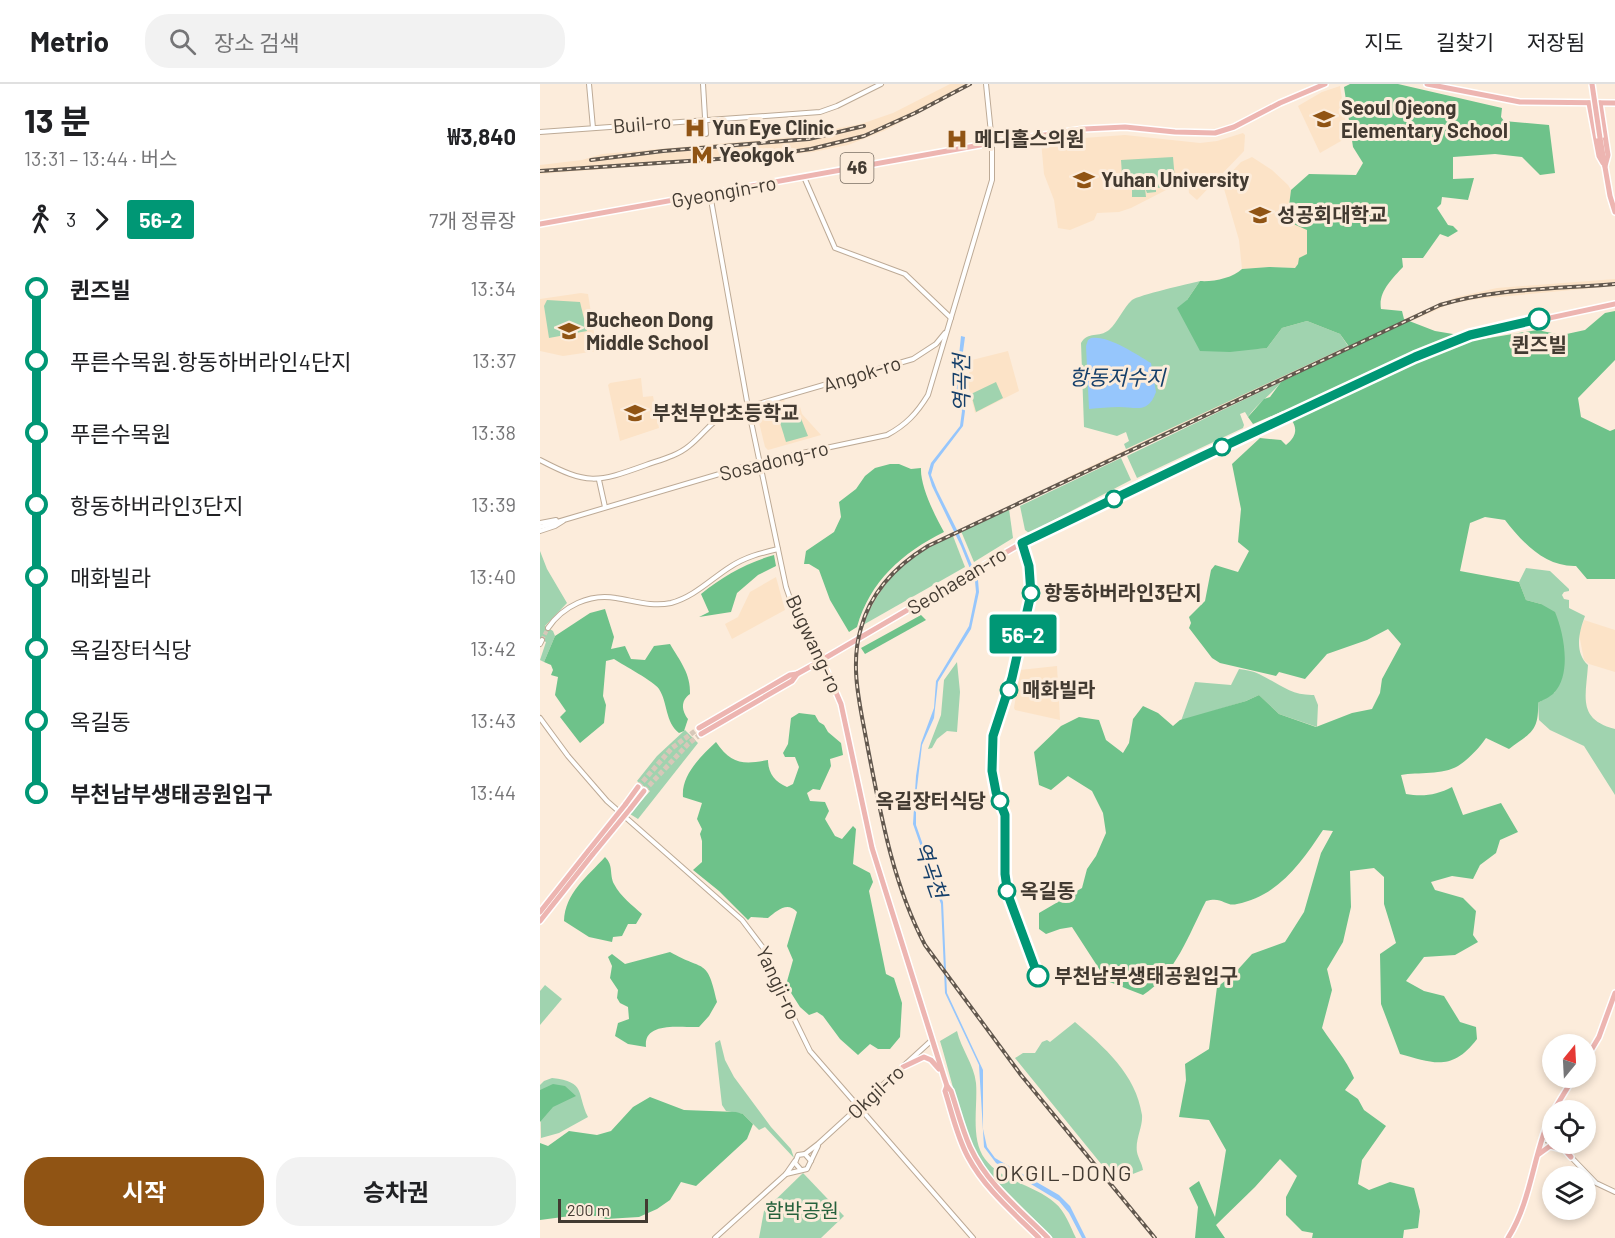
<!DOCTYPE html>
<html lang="ko">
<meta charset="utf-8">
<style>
body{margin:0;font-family:Barlow,"Noto Sans KR",sans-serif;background:#f2f2f2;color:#202124;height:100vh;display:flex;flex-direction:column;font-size:22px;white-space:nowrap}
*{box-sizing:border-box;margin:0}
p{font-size:20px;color:#757577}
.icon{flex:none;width:33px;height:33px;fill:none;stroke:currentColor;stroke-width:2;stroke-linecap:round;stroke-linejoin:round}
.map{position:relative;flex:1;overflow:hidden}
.details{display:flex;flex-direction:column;background:#fff;width:540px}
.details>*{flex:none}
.badge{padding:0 12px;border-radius:4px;font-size:21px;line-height:39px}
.needle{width:39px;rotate:18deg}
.tools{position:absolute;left:1002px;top:950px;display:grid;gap:12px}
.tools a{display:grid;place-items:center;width:54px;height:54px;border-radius:50%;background:#fff;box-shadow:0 3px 9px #0003;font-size:30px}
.scale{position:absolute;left:18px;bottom:15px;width:90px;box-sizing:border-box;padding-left:6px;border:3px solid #423a31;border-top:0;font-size:16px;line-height:21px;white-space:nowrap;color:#423a31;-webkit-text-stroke:4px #fcecdb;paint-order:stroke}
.map>.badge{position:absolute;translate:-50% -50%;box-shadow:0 0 0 3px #fff}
.legs{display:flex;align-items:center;gap:9px;height:66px;padding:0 24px;font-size:20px}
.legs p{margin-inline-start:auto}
.headline{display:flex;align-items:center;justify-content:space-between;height:102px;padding:0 24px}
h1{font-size:33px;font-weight:700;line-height:45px}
.cta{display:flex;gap:12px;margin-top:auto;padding:12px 24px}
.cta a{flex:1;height:69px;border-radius:24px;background:#905414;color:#fff;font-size:24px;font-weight:700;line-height:69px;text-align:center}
.cta a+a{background:#f2f2f2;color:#202124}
ul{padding:0 24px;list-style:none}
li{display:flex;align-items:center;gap:21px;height:72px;font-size:22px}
li i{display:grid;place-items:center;width:9px;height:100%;margin:0 8px;background:currentColor}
li i::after{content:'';width:15px;height:15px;margin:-8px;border:4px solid;border-radius:50%;background:#fff}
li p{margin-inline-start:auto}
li:first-child i{background:linear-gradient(#0000 50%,currentColor 0)}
li:last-child i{background:linear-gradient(currentColor 50%,#0000 0)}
header{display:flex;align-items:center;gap:36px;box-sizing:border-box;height:84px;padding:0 30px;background:#fff;border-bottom:2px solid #e0e0e0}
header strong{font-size:28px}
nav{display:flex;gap:33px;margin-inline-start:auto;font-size:21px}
.search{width:420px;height:54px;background:#f2f2f2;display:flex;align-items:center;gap:15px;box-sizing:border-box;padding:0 21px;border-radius:24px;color:#757577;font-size:22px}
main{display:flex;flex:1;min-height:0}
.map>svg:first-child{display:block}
.built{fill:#fce3c7}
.green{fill:#a0d3af}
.forest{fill:#6ec28a}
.water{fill:#96c6fc}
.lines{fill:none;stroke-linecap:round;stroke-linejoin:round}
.minor-tunnel{stroke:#d7c8b9;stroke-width:4;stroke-dasharray:4 2;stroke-linecap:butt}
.major-tunnel{stroke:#d7c8b9;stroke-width:5;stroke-dasharray:5 2.5;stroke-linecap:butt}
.minor-casing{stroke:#bdaa96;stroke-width:6}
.major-casing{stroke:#fff;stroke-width:8}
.minor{stroke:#fff;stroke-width:4}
.major{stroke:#edb5b1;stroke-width:5}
.rail-casing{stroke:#62584e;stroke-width:4}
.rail{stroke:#fcecdb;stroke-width:1.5;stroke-dasharray:4.5;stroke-linecap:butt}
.major-bridge-casing{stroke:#fff;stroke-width:8;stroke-linecap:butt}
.major-bridge{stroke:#edb5b1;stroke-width:5}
.line-1-casing{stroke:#fff;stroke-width:14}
.line-1{stroke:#009775;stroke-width:9}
.stop-1-dot{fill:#fff;stroke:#009775;stroke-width:3}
.labels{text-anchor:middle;stroke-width:6;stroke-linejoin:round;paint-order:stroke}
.shield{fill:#fcecdb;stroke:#7a6f64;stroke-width:1.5}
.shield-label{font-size:18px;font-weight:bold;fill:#423a31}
.poi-label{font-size:20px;font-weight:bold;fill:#423a31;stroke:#fcecdb;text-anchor:start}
.street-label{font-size:20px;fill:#423a31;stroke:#fcecdb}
.stop-label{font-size:20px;font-weight:bold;fill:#423a31;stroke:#fcecdb;text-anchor:start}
.park-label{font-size:20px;fill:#25613c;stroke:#fcecdb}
.water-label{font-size:21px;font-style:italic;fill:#153f6a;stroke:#fcecdb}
.quarter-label{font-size:22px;letter-spacing:1.5px;fill:#423a31;stroke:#fcecdb}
</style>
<header>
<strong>Metrio</strong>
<div class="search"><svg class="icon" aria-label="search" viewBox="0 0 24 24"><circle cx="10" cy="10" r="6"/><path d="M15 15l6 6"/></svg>장소 검색</div>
<nav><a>지도</a><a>길찾기</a><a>저장됨</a></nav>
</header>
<main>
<section class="details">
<div class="headline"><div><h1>13 분</h1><p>13:31 – 13:44 · 버스</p></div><b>₩3,840</b></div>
<div class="legs"><svg class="icon" aria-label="walk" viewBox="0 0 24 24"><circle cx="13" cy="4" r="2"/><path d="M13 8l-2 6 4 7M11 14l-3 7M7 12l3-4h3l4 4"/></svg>3<svg class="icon" aria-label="forward" viewBox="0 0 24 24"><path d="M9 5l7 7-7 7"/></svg><b class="badge" style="background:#009775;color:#fff">56-2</b><p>7개 정류장</p></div>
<ul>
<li><i style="color:#009775"></i><b>퀸즈빌</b><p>13:34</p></li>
<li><i style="color:#009775"></i><span>푸른수목원.항동하버라인4단지</span><p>13:37</p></li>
<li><i style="color:#009775"></i><span>푸른수목원</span><p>13:38</p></li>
<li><i style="color:#009775"></i><span>항동하버라인3단지</span><p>13:39</p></li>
<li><i style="color:#009775"></i><span>매화빌라</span><p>13:40</p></li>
<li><i style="color:#009775"></i><span>옥길장터식당</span><p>13:42</p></li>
<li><i style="color:#009775"></i><span>옥길동</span><p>13:43</p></li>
<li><i style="color:#009775"></i><b>부천남부생태공원입구</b><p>13:44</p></li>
</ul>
<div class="cta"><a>시작</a><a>승차권</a></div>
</section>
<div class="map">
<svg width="1075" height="1154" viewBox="0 0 1075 1154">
<rect width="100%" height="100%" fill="#fcecdb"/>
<!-- built -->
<g class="built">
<path d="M410,0H433L346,46L308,61L273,68L243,71L0,90V81L42,76L62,70L243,54L321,40L353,29Z"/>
<path d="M800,2L808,53L780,69L758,22L782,8Z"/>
<path d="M703,49L705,51L704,67L657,116L649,109L648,99L642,95L630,104L591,124L579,128L557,129L554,136L530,146L518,144L514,116L504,90L501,57L585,51L660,59L677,57Z"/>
<path d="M712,73L732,86L748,101L751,106L749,122L767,146V170L755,184L729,183L702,185L699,156L682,98L701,78Z"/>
<path d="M1075,195V202L937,215L910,220L869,238L864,235L917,213L957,204Z"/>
<path d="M41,209L48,210L57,267L23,272L0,267V215Z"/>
<path d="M805,262H808L810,265L528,398L526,394Z"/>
<path d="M468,267L479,307L435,329L428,300L430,279L432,276Z"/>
<path d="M101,294L103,313L113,312L119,344L80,357L68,301L70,299Z"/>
<path d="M244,315L247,327L260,323L262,330L281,351L228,366L225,363L216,326L218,322Z"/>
<path d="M236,493L245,526L192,555L185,540L198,533L210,508Z"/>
<path d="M1044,536L1075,546V588L1049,580L1044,576L1039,550Z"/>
<path d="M517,582L520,636L475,626L474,624L480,586Z"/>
</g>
<!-- green -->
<g class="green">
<path d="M633,73L635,96L628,103L616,104V108L607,109L605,104L606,113H592V105H583L581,76Z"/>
<path d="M660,197L647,216L712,265L727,264L742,244L767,237L800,250L808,262L586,365L584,360L589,357L586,348L577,352L544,343L541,259C548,247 559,254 569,246C578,238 583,224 592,216C599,211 648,200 660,197Z"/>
<path d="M7,216L40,218L47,247L9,254L4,222Z"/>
<path d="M456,298L463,314L436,328L431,310Z"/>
<path d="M741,298C731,311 717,320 708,333L705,328L700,330L704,341L703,344L597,394L587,372Z"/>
<path d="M258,327L268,352L246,358L238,332Z"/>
<path d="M581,374L591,396L489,449L485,446L480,422Z"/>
<path d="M469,425L473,454L434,478L421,447Z"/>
<path d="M413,452L425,483L323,541C340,498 369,468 413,452Z"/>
<path d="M0,467L7,485L27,519L5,542L13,547L15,552L4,578L0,576L6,558L0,555Z"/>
<path d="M986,484L1010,487L1029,505V507L1024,508L1022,511L1024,515L1029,516V524L1045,532C1039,548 1034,568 1048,581C1046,613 1037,635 1075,645V711L1044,662L1010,646L999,636L998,619L1015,608L1001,520L986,516L979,498Z"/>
<path d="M417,578L420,608L417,648L407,647L397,655L392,664L388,665L401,631L404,596Z"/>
<path d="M699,585C706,586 713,587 719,590C738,599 751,612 774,611L778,621L777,643L739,630L719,611L706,617L641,637L655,598L691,601Z"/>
<path d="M145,646L158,659L98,735L90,730L110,707L97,697L117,672Z"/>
<path d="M5,901L22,915L0,941V907Z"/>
<path d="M535,938C564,963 596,990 602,1031C603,1043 595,1055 597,1068C598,1074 602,1079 603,1086L575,1097L475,974L483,969H495L502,958L507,956L510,958Z"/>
<path d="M417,947C421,965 434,980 436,999C438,1022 430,1055 445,1075C461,1097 495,1101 515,1119C525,1127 530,1142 536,1154H513L451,1092C422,1054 414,1002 400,957Z"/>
<path d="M180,956L185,976L194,993L231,1043L251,1065L254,1074L225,1043L219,1046L203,1030L186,1027L182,1021L175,959Z"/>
<path d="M12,994C47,998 36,1009 48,1033L19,1049L1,1054L0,1001L4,997Z"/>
<path d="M263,1089L304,1132L281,1154H219L224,1127Z"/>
</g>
<!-- forest -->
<g class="forest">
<path d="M810,0H858L962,24L961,33L964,37L1009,41L1015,89L1000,91L982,73L955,70L913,73V95L934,94L928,116L902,113L901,120L897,124L908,141L913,142L918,147L908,153L900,150L883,174H862L863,183C852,195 838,208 841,225L862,227L864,235L895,247L943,255L997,246L1022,251L1045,246L1065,229L1075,227V276L1038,314L1041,333L1070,347L1075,345V495H1047L1036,482C1005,483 983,459 965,436L945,433L930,439L920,487L979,498L986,516L1001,520L1015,528C1024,549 1032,590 1014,609C1010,613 1003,616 998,619C999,648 990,649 969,665L946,654C939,664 929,675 918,682C903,691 878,688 861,691L866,710C883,713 897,711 912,703L923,731L961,719L978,748L960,756L956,769L940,781L933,795L912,792L891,798L895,806L923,814L936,827L933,851L938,858L915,871L884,873L866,897L884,907L904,912L920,938L936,943L937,955C912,988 893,979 860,970L841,920L840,870L856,859L844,820V793L834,784L810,787L811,823L803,858L787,885L792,906L782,944C793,961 806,975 814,994L805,1006L818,1015L824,1026L846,1042L822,1076L818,1100L829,1106L850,1098L874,1104L880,1127L878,1144L864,1146L863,1154H772L773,1149L762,1147L746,1131V1113L757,1092L740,1075L715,1103L676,1141L685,1154H655L658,1123L649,1104L659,1097L675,1133L686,1066L669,1036L639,1033L646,996L645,980L669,965L677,903L693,891L712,870L745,858L764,828L781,769L793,747L783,746C762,778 737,813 697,820C685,823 683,812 666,817C649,850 635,891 603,911L567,897L532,843L520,845L506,850L499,845V829L542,804L547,785L556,772L566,749L563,729L552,707L528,692L511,706L499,701L494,668L521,642L539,633L559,636L566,656L583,669L589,659L593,635L603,622L618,629L633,642L640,636L706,617L719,611L739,630L776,643L812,629L832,625L840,609L842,595L861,560L848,545L827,556L787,570L765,595L739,588L736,592L680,579L672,574L649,544L651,539L649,533L665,517L671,486L675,481L698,488L709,467L698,458L701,425L692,380L720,354L741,356L746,361C761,349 756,338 743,327L713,340L708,333L724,315L730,313L741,298L810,264L800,250L767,237L742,244L727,264L690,268L660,267L637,224L647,216L660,197C673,198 693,194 702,185L729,183L755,184L758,180L759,174L767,170V146L751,139L749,122L751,106L769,90L816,91L823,79L813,63L804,3Z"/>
<path d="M350,380H359L371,385L381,384C380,402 395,432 404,448C362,469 330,497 317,543L309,548L290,516L279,486L269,480H264L266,467L294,448L301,433L299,418L316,405L325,392L335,384Z"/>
<path d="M234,471L236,482L218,491L197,509L191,528L159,533L169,528L161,510C183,492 206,479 234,471Z"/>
<path d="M65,525L74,553L71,565L85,562L91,575L105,576L114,562L130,560C140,577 151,590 150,610C140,617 142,627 148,635L144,647L139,649C125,638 128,619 119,605C115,598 83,581 74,575L66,577L63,612L66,621L64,639L40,659L20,633L26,627L15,611L18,593L11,591L13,586L11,581L4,578L15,552L50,529Z"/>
<path d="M381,531L386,536L325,570L321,564Z"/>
<path d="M259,629L275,631L279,638L284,641L288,648L301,659L303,671L290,675L291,682L280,706L273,705L267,709L270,717L285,718L289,727L285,735L295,752L302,755L313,742L316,745L313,780L330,789L333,798L329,807L346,890L354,894L362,919L360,953L350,965H338L330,960L318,971L300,955L283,932L277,928L269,931L260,923L246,901L253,876L247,862L257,828C247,817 237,827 228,834L211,833L208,836L179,807L153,786L162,778V757L160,750L162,745L157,735L162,719L143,713C141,691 161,672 176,658C191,680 203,681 228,676C228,689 235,698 247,703L253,700L259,683L255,673H245L243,669L248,660L251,634Z"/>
<path d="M65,773C74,782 69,790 74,800C81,813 92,821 102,830L96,840H88L82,852L73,853L72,858L49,853L24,837C25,809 47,793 65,773Z"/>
<path d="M130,868C165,888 167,873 177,918L169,932L159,943C142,944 103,937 106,963L88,960L75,952L78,939L89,935L88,923L80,919L77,914L78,906L70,894L72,882L68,873L72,870L85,880Z"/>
<path d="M13,1000L25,1002L36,1012L13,1023L0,1038V1006Z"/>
<path d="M110,1013L144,1026L196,1028L203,1030L213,1040L207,1055L156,1102L141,1098L130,1116L117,1125L99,1133L66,1135L57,1132L38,1131L0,1136V1059L8,1062L29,1047L57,1051L71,1047L93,1023Z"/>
</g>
<!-- water -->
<g class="water">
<path d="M421,252L425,253L418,304L425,327L423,342L394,380L391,391L397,406L419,450L438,496L439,508L431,545L398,598L394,634L382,661L376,712V741L403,818L407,909L443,986V1045L447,1063L455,1074L519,1111L530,1122L546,1154H542L529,1129L519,1117L456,1079L444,1063L439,981L405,909L401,820L373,740L376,692L381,659L394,624L396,597L429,542L436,508L435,497L421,462L392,402L388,389L391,379L420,342L422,327L416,301Z"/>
<path d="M551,254C568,251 596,270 611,279L616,308C608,330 597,323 579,323C569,323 559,324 549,325L546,262L548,256Z"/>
</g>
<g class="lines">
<!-- minor-tunnel -->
<path class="minor-tunnel" d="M2,556L8,544"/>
<!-- major-tunnel -->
<g class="major-tunnel">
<path d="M842,289L875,273"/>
<path d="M98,703L132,664L159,644"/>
<path d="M104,707L148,660L161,650"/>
</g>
<defs>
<g id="minor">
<path d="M49,0L53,44"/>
<path d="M163,0L166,50"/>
<path d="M0,48L280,28L297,22L341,0"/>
<path d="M264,93L295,164L365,190L411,234"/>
<path d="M170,110L208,323L246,503L254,526L282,576"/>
<path d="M0,376C48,401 56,399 106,381C120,376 137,372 149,362C163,351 171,337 187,329L373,275L396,260L405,249"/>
<path d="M59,396L65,423"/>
<path d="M0,439L16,436"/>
<path d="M0,443L220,378L347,351C366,341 377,329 388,311L452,96V59L446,0"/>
<path d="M0,447L15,442L23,437"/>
<path d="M8,544C23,522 50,509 76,514C95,517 112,523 131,519C154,513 171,495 190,483C205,473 221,469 238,465"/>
<path d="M0,560L2,556"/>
<path d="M0,634L28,672L67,717L202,836L224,865L248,922L270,967L433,1154"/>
<path d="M1002,1054L1012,1059"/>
<path d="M265,1070L278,1060L392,956"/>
<path d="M1030,1072L1056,1099L1075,1108"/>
<path d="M261,1086L255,1079L258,1071L265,1070L271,1077"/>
<path d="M246,1090L267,1085L278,1062"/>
<path d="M175,1154L246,1090L255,1077"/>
</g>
<g id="major">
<path d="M887,0L980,18L1075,19"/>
<path d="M1049,19L1059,72L1063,79"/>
<path d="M1060,19L1068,71L1065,82"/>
<path d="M1060,54L1070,112L1075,128"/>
<path d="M0,140L457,58L544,45L585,43L635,48L675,49L694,43L740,19L785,0"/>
<path d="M875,273L930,251L1075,220"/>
<path d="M282,576L301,620L332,764L404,993L407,1002L411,1007C417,1025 422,1045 430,1063C447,1100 480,1126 508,1154"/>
<path d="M159,644L250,591L257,590L275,580L482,459L661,373L842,289"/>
<path d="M161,650L252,597L257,590"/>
<path d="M85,721L98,703"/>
<path d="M90,725L104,707"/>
<path d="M0,828L49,766"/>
<path d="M0,837L53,770"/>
<path d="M1046,975L1059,953L1075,909"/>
<path d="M363,983L384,973L391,976L399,985"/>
<path d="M407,1002L405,1007C412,1029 417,1053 428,1073C445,1105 474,1129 499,1154"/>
<path d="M1014,1026L1034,993"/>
<path d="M1010,1037L1012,1050"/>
<path d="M1019,1059L1031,1073"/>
<path d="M999,1070L1010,1062L1022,1065"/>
<path d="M968,1154C992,1116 993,1069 1012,1028"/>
</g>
</defs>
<!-- minor casing -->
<use href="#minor" class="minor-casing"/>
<!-- major casing -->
<use href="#major" class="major-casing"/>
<!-- minor -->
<use href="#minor" class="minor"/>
<!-- major -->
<use href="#major" class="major"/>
<defs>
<g id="rail">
<path d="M51,76L123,67L269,55L324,42"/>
<path d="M0,87L222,72L271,65L324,52L375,29L430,0"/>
<path d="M615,1154L481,991L385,861C353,800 341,732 328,665C321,625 309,583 321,544C331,507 357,481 388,462L900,221C956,204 1017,205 1075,200"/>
</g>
</defs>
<!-- rail casing -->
<use href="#rail" class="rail-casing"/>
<!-- rail -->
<use href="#rail" class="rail"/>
<defs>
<g id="major-bridge">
<path d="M1052,0L1060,54"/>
<path d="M49,766L85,721"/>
<path d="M53,770L90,725"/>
</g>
</defs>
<!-- major-bridge casing -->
<use href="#major-bridge" class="major-bridge-casing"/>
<!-- major-bridge -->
<use href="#major-bridge" class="major-bridge"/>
</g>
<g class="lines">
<defs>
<path id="line-1" d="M498,892L468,811L465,790V731L456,708L452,687L453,652L472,594L491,510L489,482L482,459L661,373L875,273L930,251L999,235"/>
</defs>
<!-- line-1 casing -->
<use href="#line-1" class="line-1-casing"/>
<!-- line-1 -->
<use href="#line-1" class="line-1"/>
</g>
<!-- icons -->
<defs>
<symbol id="school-bare" viewBox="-9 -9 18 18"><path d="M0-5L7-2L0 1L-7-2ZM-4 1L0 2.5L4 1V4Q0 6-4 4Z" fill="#905414" stroke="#fcecdb" stroke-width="2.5" paint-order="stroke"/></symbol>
<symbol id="hospital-bare" viewBox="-9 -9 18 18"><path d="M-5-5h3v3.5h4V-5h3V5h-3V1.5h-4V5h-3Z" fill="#905414" stroke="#fcecdb" stroke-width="2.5" paint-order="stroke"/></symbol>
<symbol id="metro-bare" viewBox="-9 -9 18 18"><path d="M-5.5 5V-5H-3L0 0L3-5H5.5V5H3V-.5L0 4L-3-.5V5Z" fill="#905414" stroke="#fcecdb" stroke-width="2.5" paint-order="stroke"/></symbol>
<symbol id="university-bare" viewBox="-9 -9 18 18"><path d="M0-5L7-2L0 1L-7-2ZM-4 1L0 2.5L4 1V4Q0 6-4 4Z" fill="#905414" stroke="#fcecdb" stroke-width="2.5" paint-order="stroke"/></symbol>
</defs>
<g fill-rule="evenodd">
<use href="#school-bare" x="769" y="20" width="30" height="30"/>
<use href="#hospital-bare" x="140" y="29" width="30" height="30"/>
<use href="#hospital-bare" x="402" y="40" width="30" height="30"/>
<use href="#metro-bare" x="147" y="56" width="30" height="30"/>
<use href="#university-bare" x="529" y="81" width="30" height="30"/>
<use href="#university-bare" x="705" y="116" width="30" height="30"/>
<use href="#school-bare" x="14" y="232" width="30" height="30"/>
<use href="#school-bare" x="80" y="314" width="30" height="30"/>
</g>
<!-- markers -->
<g class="stop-1-dot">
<circle cx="999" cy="235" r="10"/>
<circle cx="682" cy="363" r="8"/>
<circle cx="574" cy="415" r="8"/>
<circle cx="491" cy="509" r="8"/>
<circle cx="469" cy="606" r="8"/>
<circle cx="460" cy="717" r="8"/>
<circle cx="467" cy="807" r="8"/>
<circle cx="498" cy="892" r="10"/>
</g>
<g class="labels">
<!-- shield labels -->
<rect class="shield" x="300.5" y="69" width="33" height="30" rx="4.5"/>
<g class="shield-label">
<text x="317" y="90">46</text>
</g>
<!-- poi labels -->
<g class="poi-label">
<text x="801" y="31">Seoul Ojeong<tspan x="801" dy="23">Elementary School</tspan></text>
<text x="172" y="51">Yun Eye Clinic</text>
<text x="434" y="62">메디홀스의원</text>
<text x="179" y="78">Yeokgok</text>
<text x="561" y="103">Yuhan University</text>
<text x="737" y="138">성공회대학교</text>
<text x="46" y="243">Bucheon Dong<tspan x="46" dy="23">Middle School</tspan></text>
<text x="112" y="336">부천부안초등학교</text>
</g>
<!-- street labels -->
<g class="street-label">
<text transform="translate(102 40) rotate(-5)" y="7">Buil-ro</text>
<text transform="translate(184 108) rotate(-10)" y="7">Gyeongin-ro</text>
<text transform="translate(322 290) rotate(-17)" y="7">Angok-ro</text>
<text transform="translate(234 377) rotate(-14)" y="7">Sosadong-ro</text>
<text transform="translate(417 497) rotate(-31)" y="7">Seohaean-ro</text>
<text transform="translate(274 560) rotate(65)" y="7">Bugwang-ro</text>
<text transform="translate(238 899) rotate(65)" y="7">Yangji-ro</text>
<text transform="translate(336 1008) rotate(-43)" y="7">Okgil-ro</text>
</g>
<!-- stop labels -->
<g class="stop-label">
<text x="999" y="268" text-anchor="middle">퀸즈빌</text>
<text x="504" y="516">항동하버라인3단지</text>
<text x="482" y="613">매화빌라</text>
<text x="446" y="724" text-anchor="end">옥길장터식당</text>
<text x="480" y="814">옥길동</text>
<text x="514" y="899">부천남부생태공원입구</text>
</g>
<!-- park labels -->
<g class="park-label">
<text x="262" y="1134">함박공원</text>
</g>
<!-- water labels -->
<g class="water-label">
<text x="577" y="301">항동저수지</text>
<text transform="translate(422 299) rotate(-90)" y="7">역곡천</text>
<text transform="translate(390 786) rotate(71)" y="7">역곡천</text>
</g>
<!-- quarter labels -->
<g class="quarter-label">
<text x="524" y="1097">OKGIL-DONG</text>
</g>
</g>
</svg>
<div class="tools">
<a><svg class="needle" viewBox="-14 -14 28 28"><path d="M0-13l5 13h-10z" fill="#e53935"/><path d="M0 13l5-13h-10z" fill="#757577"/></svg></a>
<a><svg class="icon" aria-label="locate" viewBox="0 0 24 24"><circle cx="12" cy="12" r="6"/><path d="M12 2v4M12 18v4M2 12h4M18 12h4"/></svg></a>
<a><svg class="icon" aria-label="layers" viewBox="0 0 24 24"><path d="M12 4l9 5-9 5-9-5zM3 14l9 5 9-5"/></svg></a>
</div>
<div class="scale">200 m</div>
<b class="badge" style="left:483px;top:550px;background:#009775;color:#fff">56-2</b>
</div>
</main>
